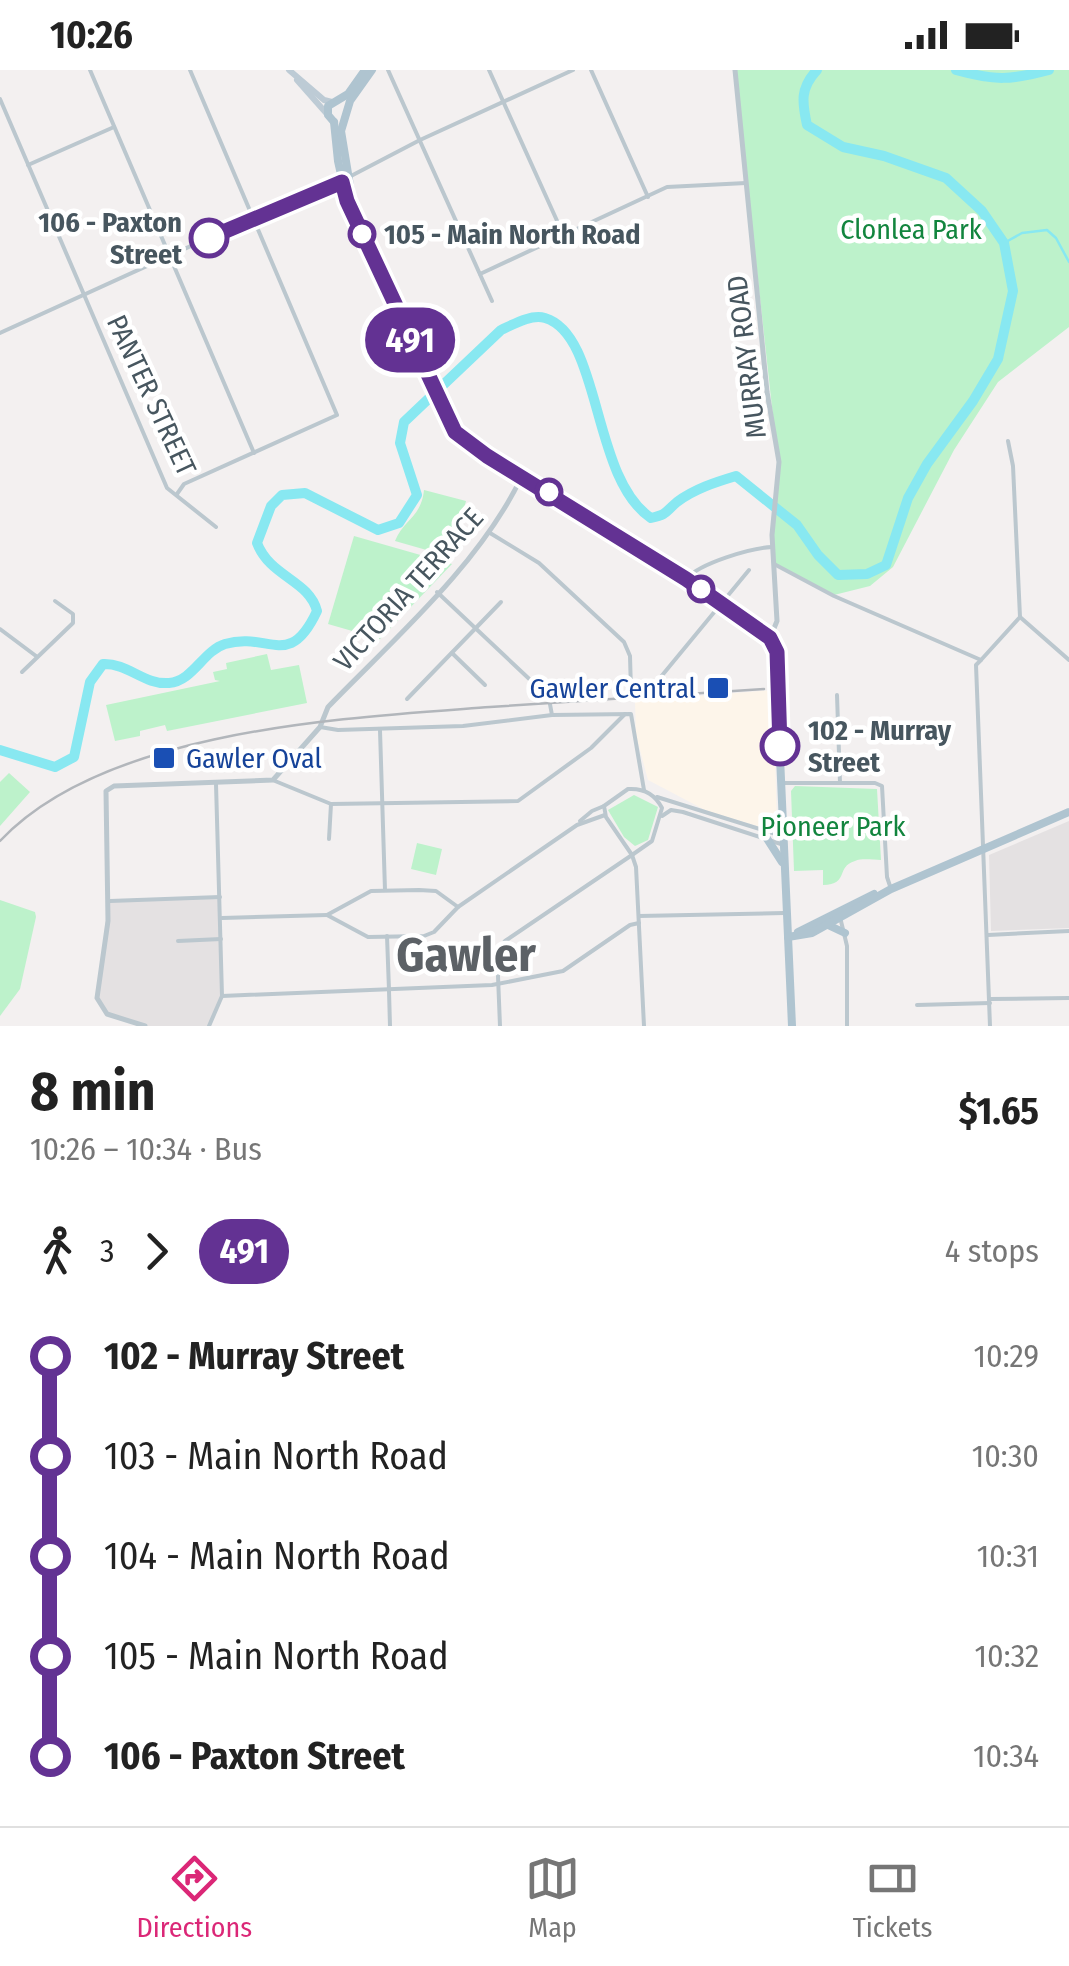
<!DOCTYPE html>
<meta charset="utf-8">
<style>
body{margin:0;font-family:"Fira Sans Condensed",sans-serif;background:#f2f2f2;color:#222;height:100vh;display:flex;flex-direction:column;font-size:38px;white-space:nowrap}
*{box-sizing:border-box;margin:0}
p{font-size:32px;color:#767676}
.icon{flex:none;width:55px;height:55px;fill:none;stroke:currentColor;stroke-width:2;stroke-linecap:round;stroke-linejoin:round}
.map{position:relative;height:956px;overflow:hidden}
.side{display:flex;flex-direction:column;background:#fff;flex:1}
.side>*{flex:none}
.badge{padding:0 20px;border-radius:32px;font-size:35px;line-height:65px}
.map>.badge{position:absolute;translate:-50% -50%;box-shadow:0 0 0 5px #fff}
.legs{display:flex;align-items:center;gap:15px;height:110px;padding:0 30px;font-size:32px}
.legs p{margin-inline-start:auto}
.overview{display:flex;align-items:center;justify-content:space-between;height:170px;padding:0 30px}
h1{font-size:55px;font-weight:700;line-height:75px}
ul{padding:0 30px;list-style:none}
li{display:flex;align-items:center;gap:35px;height:100px;font-size:38px}
li i{display:grid;place-items:center;width:15px;height:100%;margin:0 12px;background:currentColor}
li i::after{content:'';width:25px;height:25px;margin:-12px;border:8px solid;border-radius:50%;background:#fff}
li p{margin-inline-start:auto}
li:first-child i{background:linear-gradient(#0000 50%,currentColor 0)}
li:last-child i{background:linear-gradient(currentColor 50%,#0000 0)}
.status{display:flex;justify-content:space-between;align-items:center;height:70px;padding:0 50px;background:#fff;direction:ltr}
.status svg{height:28px;fill:currentColor}
.tabs{display:flex;justify-content:space-around;align-items:center;height:140px;border-top:2px solid #e0e0e0;background:#fff;font-size:28px;color:#767676}
.tabs a{display:grid;justify-items:center;gap:5px}
.tabs .selected{color:#db2777}
.map>svg:first-child{display:block}
.commercial{fill:#fdf5ea}
.education{fill:#e4e1e2}
.green{fill:#bdf2cb}
.lines{fill:none;stroke-linecap:round;stroke-linejoin:round}
.stream{stroke:#88e8f1;stroke-width:2.5}
.river{stroke:#88e8f1;stroke-width:10}
.pedestrian{stroke:#bbc7ce;stroke-width:4}
.minor{stroke:#bbc7ce;stroke-width:4}
.tertiary{stroke:#bbc7ce;stroke-width:5}
.secondary{stroke:#bdcbd5;stroke-width:6}
.primary{stroke:#afc4d0;stroke-width:8}
.rail{stroke:#b2b6bb;stroke-width:2.5}
.line-1-casing{stroke:#fff;stroke-width:22}
.line-1{stroke:#633293;stroke-width:15}
.stop-1-dot{fill:#fff;stroke:#633293;stroke-width:5}
.transit-dot{fill:#1a4fb4;stroke:#fff;stroke-width:4}
.labels{text-anchor:middle;stroke-width:9;stroke-linejoin:round;paint-order:stroke}
.stop-label{font-size:28px;font-weight:bold;fill:#47565f;stroke:#fff;text-anchor:start}
.park-label{font-size:28px;fill:#12853e;stroke:#fff}
.street-label{font-size:28px;fill:#47565f;stroke:#fff}
.transit-label{font-size:28px;fill:#164399;stroke:#fff;text-anchor:end}
.town-label{font-size:48px;font-weight:bold;fill:#5c6166;stroke:#fff}
</style>
<div class="status"><b>10:26</b><svg viewBox="0 0 49 12"><path d="M0 12V9h3v3zM5 12V6h3v6zM10 12V3h3v9zM15 12V0h3v12zM26 1h20v11H26zM47 4h2v5h-2z"/></svg></div>
<div class="map">
<svg width="1069" height="956" viewBox="0 0 1069 956">
<rect width="100%" height="100%" fill="#f3f0f0"/>
<!-- commercial -->
<path class="commercial" d="M773,620L777,754L764,758L707,741L648,710L636,665L635,631Z"/>
<!-- education -->
<g class="education">
<path d="M1069,751V858L991,861L989,785Z"/>
<path d="M220,827L222,926L209,956H145L111,946L97,928L108,831Z"/>
</g>
<!-- green -->
<g class="green">
<path d="M735,0H1069V257L998,312L954,380L893,497L870,516L834,525L774,494L772,465L779,401Z"/>
<path d="M424,420L466,431L451,487L395,471C404,449 421,448 424,420Z"/>
<path d="M354,466L452,494L380,569L328,554Z"/>
<path d="M267,584L271,600L299,595L307,633L167,661L165,655L140,661V666L115,671L106,635L220,611L215,610L213,602L227,599L226,593Z"/>
<path d="M9,703L30,722L0,756V712Z"/>
<path d="M795,716L877,719L881,790C873,790 862,788 855,791C835,797 850,814 823,815V800L794,801L791,721Z"/>
<path d="M634,725L658,737L648,770L635,776L624,767L608,740Z"/>
<path d="M417,773L442,779L436,805L411,799Z"/>
<path d="M0,830L35,842L36,847L20,919L0,946Z"/>
</g>
<g class="lines">
<!-- stream -->
<path class="stream" d="M1004,173L1022,163L1047,160L1056,168L1069,192"/>
<!-- river -->
<g class="river">
<path d="M956,0C995,11 1011,10 1049,0"/>
<path d="M0,680L55,697L74,687L90,612L103,594C128,593 144,615 169,613C193,611 203,581 225,574C269,561 289,601 317,541C309,510 270,507 257,473L271,436L282,425L305,423L378,460L399,453L417,425L400,373L404,352L501,260C514,254 531,244 545,248C602,265 591,408 651,448C668,444 664,443 677,432C694,419 716,412 736,406L797,455L818,485L838,505L867,504L886,495L908,428L927,394L973,331L998,289L1013,221L1004,173L982,141L946,108L884,86L843,77L807,55C802,32 800,18 817,0"/>
</g>
<!-- pedestrian -->
<path class="pedestrian" d="M389,921L390,956"/>
<!-- minor -->
<g class="minor">
<path d="M90,0L254,383"/>
<path d="M388,0L492,231"/>
<path d="M489,0L563,164"/>
<path d="M591,0L648,127"/>
<path d="M0,29L167,418L216,457"/>
<path d="M28,95L114,57"/>
<path d="M349,107L420,70L573,0"/>
<path d="M298,126L338,106"/>
<path d="M480,204L667,117L746,113"/>
<path d="M0,263L294,129L342,112"/>
<path d="M1008,371L1013,396L1020,547L1069,590"/>
<path d="M177,424L184,414L337,345L190,0"/>
<path d="M490,463L539,493L624,572L630,586L631,621L650,620L749,500"/>
<path d="M774,494L834,526L981,590L976,595L990,956"/>
<path d="M686,509C700,493 751,478 772,477"/>
<path d="M437,522L541,620L549,629L552,645"/>
<path d="M0,559L36,586"/>
<path d="M452,583L485,615"/>
<path d="M981,590L1020,547"/>
<path d="M22,602L73,553V544L55,531"/>
<path d="M837,625L840,713"/>
<path d="M407,629L501,532"/>
<path d="M320,657L338,660L463,656L552,645L631,644L644,720"/>
<path d="M380,660L385,820"/>
<path d="M275,711L331,734L518,731L591,678L625,644"/>
<path d="M782,713H875L882,716L887,807L891,819"/>
<path d="M628,719C643,718 655,724 662,738L652,771L632,785L606,747L604,736Z"/>
<path d="M657,727L782,766"/>
<path d="M662,746L671,740L683,742L784,775"/>
<path d="M580,751L592,741L604,736"/>
<path d="M329,769L331,734"/>
<path d="M419,820L436,821L458,837L434,862L424,866L368,867L327,845L371,821Z"/>
<path d="M110,831L220,827"/>
<path d="M458,837L577,755L605,745"/>
<path d="M639,846L784,843"/>
<path d="M840,847L847,876V956"/>
<path d="M222,848L327,845"/>
<path d="M988,865L1069,861"/>
<path d="M387,866L389,920"/>
<path d="M178,871L221,869"/>
<path d="M222,926L492,915L563,901L630,855L639,853"/>
<path d="M990,929L1069,928"/>
<path d="M917,935L990,933"/>
<path d="M209,956L222,926L216,714"/>
<path d="M500,956L497,881L505,871L632,785L636,797L644,956"/>
</g>
<!-- tertiary -->
<g class="tertiary">
<path d="M735,0L767,322L779,392L772,465L777,551L770,568"/>
<path d="M145,956L107,944L97,928L108,851L106,721L114,716L273,710L320,657L328,637C395,568 479,495 521,408"/>
</g>
<!-- secondary -->
<g class="secondary">
<path d="M289,0L324,30L332,32"/>
<path d="M297,10L327,44"/>
</g>
<!-- primary -->
<g class="primary">
<path d="M334,52L338,91L347,131L455,361L487,386L686,509L775,575L792,956"/>
<path d="M334,52L328,45V36L348,24L365,0"/>
<path d="M354,140L341,61L350,31L372,0"/>
<path d="M766,767L782,792"/>
<path d="M828,855L845,863"/>
<path d="M798,862L874,824"/>
<path d="M788,867L812,863L891,819L1069,742"/>
</g>
<!-- rail -->
<path class="rail" d="M0,771C105,659 345,648 490,637C582,631 673,625 764,619"/>
</g>
<g class="lines">
<defs>
<path id="line-1" d="M209,168L342,112L347,131L455,362L487,386L686,509L770,568L777,582L780,676"/>
</defs>
<!-- line-1 casing -->
<use href="#line-1" class="line-1-casing"/>
<!-- line-1 -->
<use href="#line-1" class="line-1"/>
</g>
<!-- markers -->
<g class="stop-1-dot">
<circle cx="362" cy="164" r="12"/>
<circle cx="209" cy="168" r="18"/>
<circle cx="549" cy="422" r="12"/>
<circle cx="701" cy="519" r="12"/>
<circle cx="780" cy="676" r="18"/>
</g>
<g class="transit-dot">
<rect x="706" y="606" width="24" height="24" rx="5"/>
<rect x="152" y="676" width="24" height="24" rx="5"/>
</g>
<g class="labels">
<!-- stop labels -->
<g class="stop-label">
<text x="182" y="162" text-anchor="end">106 - Paxton<tspan x="182" dy="32">Street</tspan></text>
<text x="384" y="174">105 - Main North Road</text>
<text x="808" y="670">102 - Murray<tspan x="808" dy="32">Street</tspan></text>
</g>
<!-- park labels -->
<g class="park-label">
<text x="911" y="169">Clonlea Park</text>
<text x="833" y="766">Pioneer Park</text>
</g>
<!-- street labels -->
<g class="street-label">
<text transform="translate(746 287) rotate(-97)" y="10">MURRAY ROAD</text>
<text transform="translate(152 325) rotate(65)" y="10">PANTER STREET</text>
<text transform="translate(408 519) rotate(-48)" y="10">VICTORIA TERRACE</text>
</g>
<!-- transit labels -->
<g class="transit-label">
<text x="696" y="628">Gawler Central</text>
<text x="186" y="698" text-anchor="start">Gawler Oval</text>
</g>
<!-- town labels -->
<g class="town-label">
<text x="466" y="901">Gawler</text>
</g>
</g>
</svg>
<b class="badge" style="left:410px;top:270px;background:#633293;color:#fff">491</b>
</div>
<section class="side">
<div class="overview"><div><h1>8 min</h1><p>10:26 – 10:34 · Bus</p></div><b>$1.65</b></div>
<div class="legs"><svg class="icon" aria-label="walk" viewBox="0 0 24 24"><circle cx="13" cy="4" r="2"/><path d="M13 8l-2 6 4 7M11 14l-3 7M7 12l3-4h3l4 4"/></svg>3<svg class="icon" aria-label="forward" viewBox="0 0 24 24"><path d="M9 5l7 7-7 7"/></svg><b class="badge" style="background:#633293;color:#fff">491</b><p>4 stops</p></div>
<ul>
<li><i style="color:#633293"></i><b>102 - Murray Street</b><p>10:29</p></li>
<li><i style="color:#633293"></i><span>103 - Main North Road</span><p>10:30</p></li>
<li><i style="color:#633293"></i><span>104 - Main North Road</span><p>10:31</p></li>
<li><i style="color:#633293"></i><span>105 - Main North Road</span><p>10:32</p></li>
<li><i style="color:#633293"></i><b>106 - Paxton Street</b><p>10:34</p></li>
</ul>
</section>
<nav class="tabs">
<a class="selected"><svg class="icon" aria-label="directions" viewBox="0 0 24 24"><path d="M12 3l9 9-9 9-9-9zM9 14v-3h6M13 9l2 2-2 2"/></svg>Directions</a>
<a><svg class="icon" aria-label="map" viewBox="0 0 24 24"><path d="M3 6l6-2 6 2 6-2v14l-6 2-6-2-6 2zM9 4v14M15 6v14"/></svg>Map</a>
<a><svg class="icon" aria-label="tickets" viewBox="0 0 24 24"><path d="M3 7h18v10H3zM15 7v10"/></svg>Tickets</a>
</nav>
